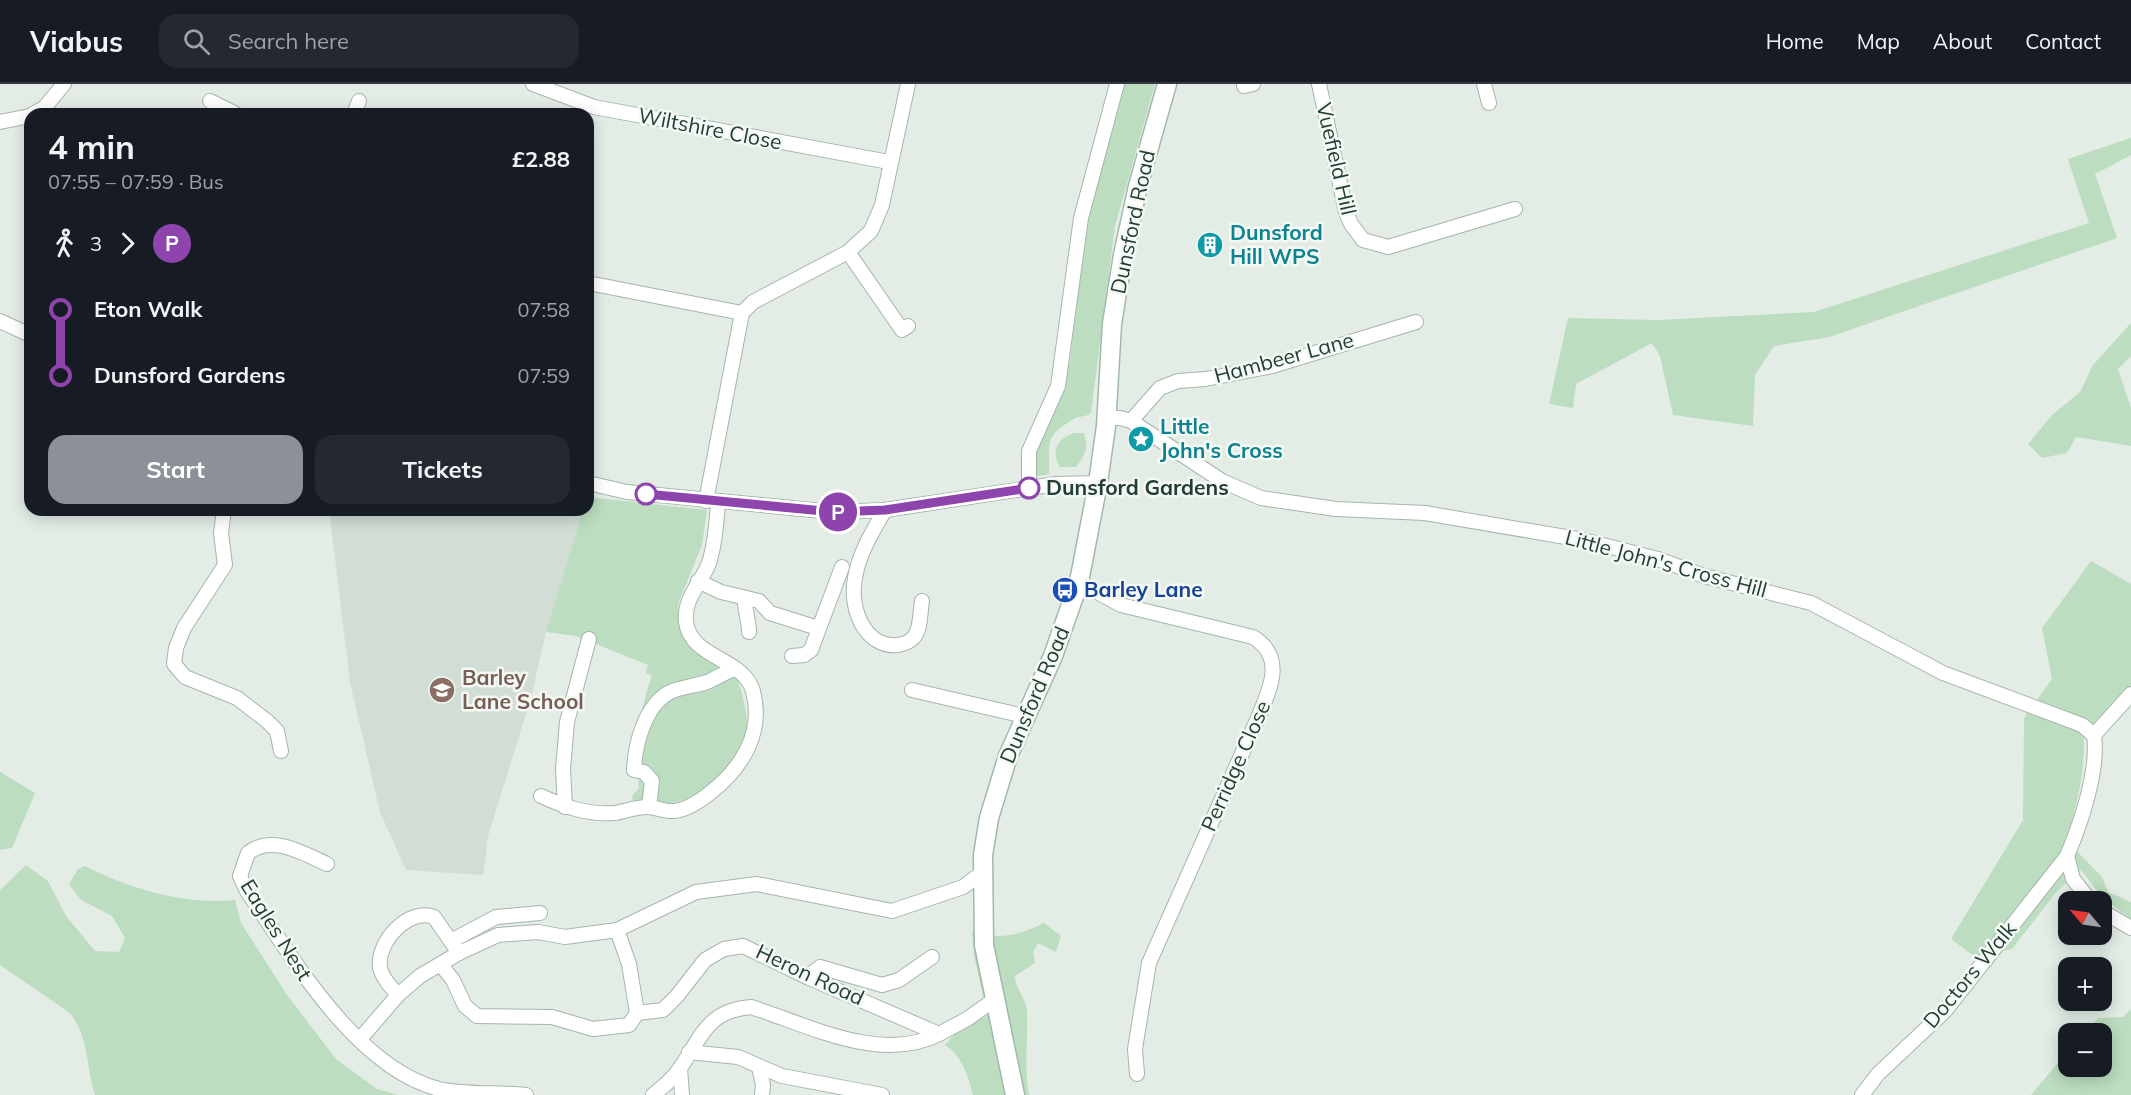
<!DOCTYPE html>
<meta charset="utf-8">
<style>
body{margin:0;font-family:Mulish,sans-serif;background:#242831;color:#f1f3f6;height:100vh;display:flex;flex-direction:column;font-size:22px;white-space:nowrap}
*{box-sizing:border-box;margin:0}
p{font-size:20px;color:#9ea1a6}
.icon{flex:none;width:33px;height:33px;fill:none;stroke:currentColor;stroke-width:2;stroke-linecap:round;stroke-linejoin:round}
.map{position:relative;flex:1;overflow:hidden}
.side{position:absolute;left:24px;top:24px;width:570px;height:408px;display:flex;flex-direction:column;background:#171b24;border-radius:18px;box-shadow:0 3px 15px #0003}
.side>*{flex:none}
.badge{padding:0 12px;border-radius:20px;font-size:21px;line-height:39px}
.needle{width:39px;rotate:299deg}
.fabs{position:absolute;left:2058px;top:807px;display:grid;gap:12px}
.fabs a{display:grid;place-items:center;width:54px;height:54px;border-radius:12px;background:#171b24;box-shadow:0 3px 15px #0003;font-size:30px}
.map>.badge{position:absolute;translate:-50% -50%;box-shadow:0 0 0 3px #fff}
.legs{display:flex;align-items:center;gap:9px;height:66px;padding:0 24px;font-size:20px}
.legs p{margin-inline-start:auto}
.summary{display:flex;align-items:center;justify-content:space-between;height:102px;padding:0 24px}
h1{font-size:33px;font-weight:700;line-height:45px}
.cta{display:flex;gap:12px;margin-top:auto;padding:12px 24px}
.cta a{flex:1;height:69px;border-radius:18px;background:#8c9099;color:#fff;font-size:24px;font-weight:700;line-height:69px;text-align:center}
.cta a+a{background:#242831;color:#f1f3f6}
ul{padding:0 24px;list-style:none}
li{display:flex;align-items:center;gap:21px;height:66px;font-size:22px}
li i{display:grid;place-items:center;width:9px;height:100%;margin:0 8px;background:currentColor}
li i::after{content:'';width:15px;height:15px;margin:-8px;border:4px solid;border-radius:50%;background:#171b24}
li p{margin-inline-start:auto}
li:first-child i{background:linear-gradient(#0000 50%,currentColor 0)}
li:last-child i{background:linear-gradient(currentColor 50%,#0000 0)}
header{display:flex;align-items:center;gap:36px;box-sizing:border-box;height:84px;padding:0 30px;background:#171b24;border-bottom:2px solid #363941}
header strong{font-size:28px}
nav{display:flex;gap:33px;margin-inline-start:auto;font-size:21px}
.search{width:420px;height:54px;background:#242831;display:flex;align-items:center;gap:15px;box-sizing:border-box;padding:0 21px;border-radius:18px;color:#9ea1a6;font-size:22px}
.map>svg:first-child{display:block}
.built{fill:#d1ddd5}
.green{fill:#bcddbf}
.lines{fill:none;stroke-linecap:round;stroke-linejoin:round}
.street-casing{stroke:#a6b5ac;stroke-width:16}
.secondary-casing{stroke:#a1b8ac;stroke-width:21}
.street{stroke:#fff;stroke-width:14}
.secondary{stroke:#fff;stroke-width:18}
.line-1-casing{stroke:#fff;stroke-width:14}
.line-1{stroke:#8e44ad;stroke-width:9}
.stop-1-dot{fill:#fff;stroke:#8e44ad;stroke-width:3}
.labels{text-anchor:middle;stroke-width:5;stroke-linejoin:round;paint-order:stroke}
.street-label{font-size:21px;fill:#233e32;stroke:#f4f9f5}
.culture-label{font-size:21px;font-weight:bold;fill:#0d838f;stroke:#f4f9f5;text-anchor:start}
.stop-label{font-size:21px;font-weight:bold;fill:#233e32;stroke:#f4f9f5;text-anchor:start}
.transit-label{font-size:21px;font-weight:bold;fill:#164399;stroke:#f4f9f5;text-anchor:start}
.education-label{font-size:21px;font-weight:bold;fill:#785e54;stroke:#f4f9f5;text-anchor:start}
</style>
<header>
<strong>Viabus</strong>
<div class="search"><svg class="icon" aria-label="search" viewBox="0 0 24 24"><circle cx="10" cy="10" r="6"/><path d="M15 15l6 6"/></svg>Search here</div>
<nav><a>Home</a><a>Map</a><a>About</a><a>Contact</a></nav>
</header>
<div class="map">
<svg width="2131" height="1011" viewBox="0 0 2131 1011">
<rect width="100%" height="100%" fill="#e3ede6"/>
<!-- built -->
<path class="built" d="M329,426H583L546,548L531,614L488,752L483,791L406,786L380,728L350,598Z"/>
<!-- green -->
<g class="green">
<path d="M1122,0H1155L1115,142L1091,329C1085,334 1079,331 1074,335C1043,353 1050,358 1049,390L1038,392L1033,389L1035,362L1050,339L1070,278L1083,154Z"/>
<path d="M2131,54V71L2095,90L2117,154L1829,253L1774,262L1755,291L1753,342L1673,331L1660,272L1652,259L1576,300L1573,324L1549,320L1568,234L1658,236L1814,228L2089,139L2068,75Z"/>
<path d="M2131,239V272L2118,285L2131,324V362L2076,353L2067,369L2042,374L2028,360L2051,332L2080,308L2093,281Z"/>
<path d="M1075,349H1084C1089,366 1085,370 1076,383H1060C1050,367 1058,353 1075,349Z"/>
<path d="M588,413L707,426L702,461L678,520C677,564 705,563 732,587C742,596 751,645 746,658C741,670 731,682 721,691C688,720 677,722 633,718L632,712L639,704C636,664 638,629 652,592L646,589L648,581L576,552L546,548L583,426H588Z"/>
<path d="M2091,477L2131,500V603L2084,652C2085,689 2077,721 2066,756L2102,793L2108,808L2131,818V835L2102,813L2081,786L2057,807L2012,865L2003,867L1990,884L1951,855L2023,736L2024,634L2052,595L2042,544Z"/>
<path d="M0,688L35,709L12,764L0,766Z"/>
<path d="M26,781L48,797L66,832L95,867L119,868L125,854L112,832L81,816L69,800L78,785L85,782C130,805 185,821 235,816L241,839L287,911L336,975L377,1005L398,1011H95C86,983 89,953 70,929L0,881V806Z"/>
<path d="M1044,839L1061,852L1056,868L1038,859L1033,868L1035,879L1015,892C1015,905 1026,914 1027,927C1028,956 1024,982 1029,1011H973C968,991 962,972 945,961L958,946L987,932L974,871L972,847C999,857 1019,851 1044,839Z"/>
<path d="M2131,925V1011H2031L2068,967V982H2102V950L2084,949L2098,934L2123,933Z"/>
</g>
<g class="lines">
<defs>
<g id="street">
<path d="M533,0L594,23L889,78"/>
<path d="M1319,0L1346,128L1351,140L1363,156L1388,163L1515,125"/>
<path d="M1484,0L1489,19"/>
<path d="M1244,2L1253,0"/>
<path d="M210,17L236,30"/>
<path d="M33,30L44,24L64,0"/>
<path d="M354,30L359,17"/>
<path d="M0,38L30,32"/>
<path d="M848,168L902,246L908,242"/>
<path d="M588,199L742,229"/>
<path d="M0,237L30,251"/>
<path d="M1106,334H1120L1131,337L1222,397L1261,414L1336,425L1425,429L1583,456L1658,475L1704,492L1811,519L1943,589L2082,641L2094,651C2099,686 2081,739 2067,772L1945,927L1878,990L1862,1011"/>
<path d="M1131,337L1160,304L1178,297L1206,295L1272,282L1416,238"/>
<path d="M588,399L627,408L833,428L885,426L1056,400L1098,399"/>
<path d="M1029,404V367L1058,302L1081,134L1117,0"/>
<path d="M706,417L742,229L753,218L848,168L871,147L882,121L908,0"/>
<path d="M224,426L221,449L225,481L184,544L176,564L174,580L185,593L237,614L267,637L277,647L281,667"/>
<path d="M885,426C873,447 859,469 855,494C849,523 864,564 898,561C904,560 910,558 914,553C921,545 920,528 922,517"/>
<path d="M698,497L721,508L759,517L770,529L818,544"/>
<path d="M1079,498L1121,521L1253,553C1287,574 1269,607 1257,636L1149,879L1135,965L1137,990"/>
<path d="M745,514C744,526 749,535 749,548"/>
<path d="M792,572L804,571L811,566L842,483"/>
<path d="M912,606L1024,632"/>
<path d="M2094,651L2131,610"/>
<path d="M541,712C565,723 588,731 615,729C626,727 636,723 647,723C656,723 664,728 674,727C687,726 700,717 710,709C742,684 764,649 753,607C743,573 691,575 686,538C683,513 704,497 710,476C715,458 717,436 718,417"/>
<path d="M565,723L563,685L567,638L589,555"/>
<path d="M649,723L652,697L644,688L634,686C635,660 645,621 670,608C681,603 695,602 707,598C717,594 726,587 736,585"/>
<path d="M2067,772L2073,795L2091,818"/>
<path d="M327,780C302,769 272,750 248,769L240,792L247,807C292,873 356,984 439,1005C466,1011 498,1008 526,1011"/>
<path d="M2102,827L2131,844"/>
<path d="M617,846L629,880L637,929"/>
<path d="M451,857L496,833L540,829"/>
<path d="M441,881L453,896L465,922L477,932L552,933L593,945L629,941L637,929"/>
<path d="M807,893L820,883L882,901L899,896L932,873"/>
<path d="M398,911C390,902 383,895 380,884C376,858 409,823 434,833L459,869"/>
<path d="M637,929L663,926L677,912L705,876L724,865L743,862L807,893L939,950L967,935L994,916"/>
<path d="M360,955L398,911L420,892L459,869L498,851L538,848L565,853L617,846L696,808L757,800L892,827L963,803L982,789"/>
<path d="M689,968L738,973L782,992L882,1011"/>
<path d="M759,983L763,1001L762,1011"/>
<path d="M680,984L682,1011"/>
<path d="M653,1011C663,1003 673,995 680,984C702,953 706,927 751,923C808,941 881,980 939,950"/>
</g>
<path id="secondary" d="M1015,1011L984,861L983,771L989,734L1008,672L1053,572L1079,498L1098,399L1106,342L1112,240L1123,171L1138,102L1167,0"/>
</defs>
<!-- street casing -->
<use href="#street" class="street-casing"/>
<!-- secondary casing -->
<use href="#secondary" class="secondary-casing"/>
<!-- street -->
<use href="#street" class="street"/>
<!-- secondary -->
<use href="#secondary" class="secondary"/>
</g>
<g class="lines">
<defs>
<path id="line-1" d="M646,410L834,428L885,426L1029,404"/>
</defs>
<!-- line-1 casing -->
<use href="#line-1" class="line-1-casing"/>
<!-- line-1 -->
<use href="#line-1" class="line-1"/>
</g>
<!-- icons -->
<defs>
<symbol id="building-disc" viewBox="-11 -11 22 22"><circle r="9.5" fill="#0f9aa8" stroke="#f4f9f5"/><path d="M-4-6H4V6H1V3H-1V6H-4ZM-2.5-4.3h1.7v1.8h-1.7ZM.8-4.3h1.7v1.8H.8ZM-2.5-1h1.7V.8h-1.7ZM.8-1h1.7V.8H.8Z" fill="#fff"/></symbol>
<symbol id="sight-disc" viewBox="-11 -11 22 22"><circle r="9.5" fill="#0f9aa8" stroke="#f4f9f5"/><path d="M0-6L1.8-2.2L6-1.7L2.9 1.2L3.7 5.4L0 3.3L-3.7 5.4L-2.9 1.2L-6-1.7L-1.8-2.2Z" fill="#fff"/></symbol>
<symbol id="bus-disc" viewBox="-11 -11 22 22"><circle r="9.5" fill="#1a4fb4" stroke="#f4f9f5"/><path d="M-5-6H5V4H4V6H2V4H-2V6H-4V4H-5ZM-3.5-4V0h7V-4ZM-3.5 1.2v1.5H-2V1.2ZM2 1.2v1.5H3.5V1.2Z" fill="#fff"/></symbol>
<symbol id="school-disc" viewBox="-11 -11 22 22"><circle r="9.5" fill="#8d6e63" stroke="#f4f9f5"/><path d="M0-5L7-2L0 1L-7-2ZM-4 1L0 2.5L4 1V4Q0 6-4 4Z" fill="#fff"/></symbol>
</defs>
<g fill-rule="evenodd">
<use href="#building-disc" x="1195" y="146" width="30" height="30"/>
<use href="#sight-disc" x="1126" y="340" width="30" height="30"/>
<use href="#bus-disc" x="1050" y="491" width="30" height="30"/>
<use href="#school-disc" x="427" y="591" width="30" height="30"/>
</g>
<!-- markers -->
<g class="stop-1-dot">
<circle cx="1029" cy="404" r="10"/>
<circle cx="646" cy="410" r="10"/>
</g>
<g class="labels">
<!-- street labels -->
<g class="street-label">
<text transform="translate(710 45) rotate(11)" y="7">Wiltshire Close</text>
<text transform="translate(1336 75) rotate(77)" y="7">Vuefield Hill</text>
<text transform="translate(1133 138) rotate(-78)" y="7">Dunsford Road</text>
<text transform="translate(1284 274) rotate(-15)" y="7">Hambeer Lane</text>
<text transform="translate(1666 480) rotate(15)" y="7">Little John's Cross Hill</text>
<text transform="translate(1035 611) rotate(-67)" y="7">Dunsford Road</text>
<text transform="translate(1236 682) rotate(-66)" y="7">Perridge Close</text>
<text transform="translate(276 846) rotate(58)" y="7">Eagles Nest</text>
<text transform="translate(810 891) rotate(25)" y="7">Heron Road</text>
<text transform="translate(1970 891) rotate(-50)" y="7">Doctors Walk</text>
</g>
<!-- culture labels -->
<g class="culture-label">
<text x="1230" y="156">Dunsford<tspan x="1230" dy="24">Hill WPS</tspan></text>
<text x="1160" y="350">Little<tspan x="1160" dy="24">John's Cross</tspan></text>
</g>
<!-- stop labels -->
<g class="stop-label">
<text x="1046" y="411">Dunsford Gardens</text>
</g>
<!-- transit labels -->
<g class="transit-label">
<text x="1084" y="513">Barley Lane</text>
</g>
<!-- education labels -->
<g class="education-label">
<text x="462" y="601">Barley<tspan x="462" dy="24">Lane School</tspan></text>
</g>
</g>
</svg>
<div class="fabs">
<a><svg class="needle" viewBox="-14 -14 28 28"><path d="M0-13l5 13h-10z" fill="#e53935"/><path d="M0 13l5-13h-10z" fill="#9ea1a6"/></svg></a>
<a>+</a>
<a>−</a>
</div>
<b class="badge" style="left:838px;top:428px;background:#8e44ad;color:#fff">P</b>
<section class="side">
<div class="summary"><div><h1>4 min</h1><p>07:55 – 07:59 · Bus</p></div><b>£2.88</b></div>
<div class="legs"><svg class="icon" aria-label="walk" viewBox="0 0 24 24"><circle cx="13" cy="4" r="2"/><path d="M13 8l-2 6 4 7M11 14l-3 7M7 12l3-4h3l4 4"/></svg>3<svg class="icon" aria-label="forward" viewBox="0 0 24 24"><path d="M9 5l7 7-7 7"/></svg><b class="badge" style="background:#8e44ad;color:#fff">P</b></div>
<ul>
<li><i style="color:#8e44ad"></i><b>Eton Walk</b><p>07:58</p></li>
<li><i style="color:#8e44ad"></i><b>Dunsford Gardens</b><p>07:59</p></li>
</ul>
<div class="cta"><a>Start</a><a>Tickets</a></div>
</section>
</div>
